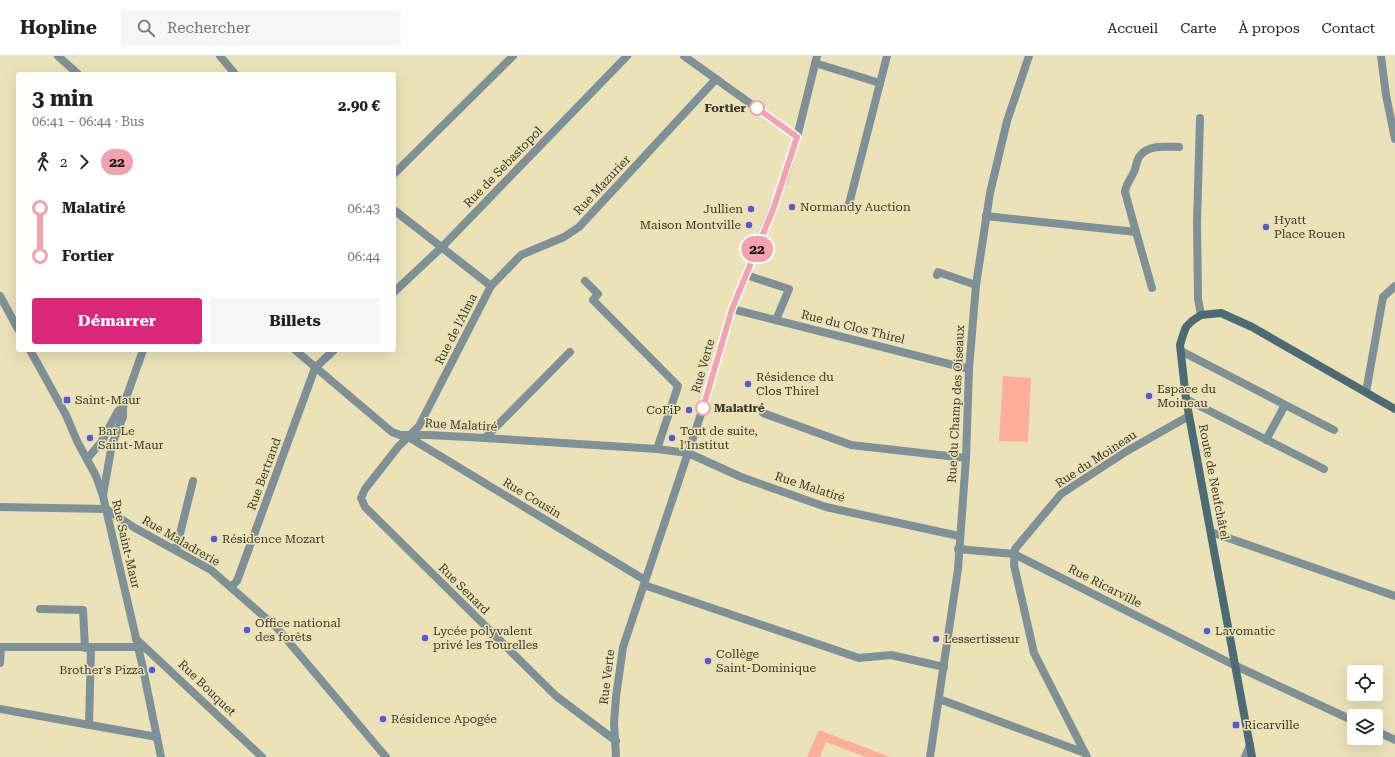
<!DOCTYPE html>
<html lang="fr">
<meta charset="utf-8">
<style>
body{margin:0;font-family:"Roboto Serif",serif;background:#f6f6f6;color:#202124;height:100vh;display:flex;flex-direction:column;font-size:15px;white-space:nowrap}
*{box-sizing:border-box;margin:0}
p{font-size:13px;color:#757577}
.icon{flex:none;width:22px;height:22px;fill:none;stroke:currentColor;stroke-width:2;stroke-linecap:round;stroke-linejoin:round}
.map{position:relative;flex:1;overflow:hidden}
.side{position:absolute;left:16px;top:16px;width:380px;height:280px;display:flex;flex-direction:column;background:#fff;border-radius:4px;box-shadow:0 4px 16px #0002}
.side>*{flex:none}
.badge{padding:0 8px;border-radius:13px;font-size:14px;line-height:26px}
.buttons{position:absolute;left:1347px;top:609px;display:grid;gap:8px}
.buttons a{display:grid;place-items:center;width:36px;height:36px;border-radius:4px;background:#fff;box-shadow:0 4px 16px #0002;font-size:20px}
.map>.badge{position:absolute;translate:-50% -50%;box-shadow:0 0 0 2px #fff}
.legs{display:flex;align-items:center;gap:6px;height:44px;padding:0 16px;font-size:13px}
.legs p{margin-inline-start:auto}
.summary{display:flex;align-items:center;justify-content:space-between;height:68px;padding:0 16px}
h1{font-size:22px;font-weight:700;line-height:30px}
.cta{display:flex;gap:8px;margin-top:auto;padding:8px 16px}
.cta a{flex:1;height:46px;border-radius:4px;background:#db2777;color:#fff;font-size:16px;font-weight:700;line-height:46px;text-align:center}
.cta a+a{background:#f6f6f6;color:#202124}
ul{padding:0 16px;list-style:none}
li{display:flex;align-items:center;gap:14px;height:48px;font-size:15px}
li i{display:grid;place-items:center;width:6px;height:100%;margin:0 5px;background:currentColor}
li i::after{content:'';width:10px;height:10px;margin:-5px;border:3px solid;border-radius:50%;background:#fff}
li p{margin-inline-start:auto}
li:first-child i{background:linear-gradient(#0000 50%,currentColor 0)}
li:last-child i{background:linear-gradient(currentColor 50%,#0000 0)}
header{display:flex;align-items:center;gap:24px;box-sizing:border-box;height:56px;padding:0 20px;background:#fff;border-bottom:1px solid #e0e0e0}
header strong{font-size:19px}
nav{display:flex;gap:22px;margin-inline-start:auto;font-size:14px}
.search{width:280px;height:36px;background:#f6f6f6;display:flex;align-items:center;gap:10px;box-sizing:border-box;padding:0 14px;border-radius:4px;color:#757577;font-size:15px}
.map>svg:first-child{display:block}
.green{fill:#fbaf98}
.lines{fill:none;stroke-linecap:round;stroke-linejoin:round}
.pedestrian{stroke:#7d9197;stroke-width:8}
.minor{stroke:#7d9197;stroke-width:8}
.tertiary{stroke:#7d9197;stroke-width:8}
.secondary{stroke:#4d6b74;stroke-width:8}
.line-1-casing{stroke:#fff;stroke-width:9}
.line-1{stroke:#f3a3af;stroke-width:6}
.stop-1-dot{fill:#fff;stroke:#f3a3af;stroke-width:2}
.poi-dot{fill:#575ad2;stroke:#ebe2b8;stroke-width:1.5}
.labels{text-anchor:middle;stroke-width:3;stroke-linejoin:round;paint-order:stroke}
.stop-label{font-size:12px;font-weight:bold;fill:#3c3828;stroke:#ebe2b8;text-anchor:end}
.street-label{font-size:12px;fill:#3c3828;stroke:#ebe2b8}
.poi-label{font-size:12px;fill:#3c3828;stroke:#ebe2b8;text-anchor:start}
</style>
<header>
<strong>Hopline</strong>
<div class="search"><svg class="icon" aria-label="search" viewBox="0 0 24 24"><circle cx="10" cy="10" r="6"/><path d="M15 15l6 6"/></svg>Rechercher</div>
<nav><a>Accueil</a><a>Carte</a><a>À propos</a><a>Contact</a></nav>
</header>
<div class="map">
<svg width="1395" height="701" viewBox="0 0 1395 701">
<rect width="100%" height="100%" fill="#ebe2b8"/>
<!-- green -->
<g class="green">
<path d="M1003,320L1031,322L1028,386L999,385Z"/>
<path d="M819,674L890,701H866L826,686L820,701H807Z"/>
</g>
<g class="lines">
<!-- pedestrian -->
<path class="pedestrian" d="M644,529L859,602L891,599L944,611"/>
<!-- minor -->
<g class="minor">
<path d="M220,0L235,18"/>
<path d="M684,0L797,81"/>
<path d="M1381,0L1386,39L1395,83"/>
<path d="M815,7L880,27"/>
<path d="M1200,62L1197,166L1198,243L1201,259"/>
<path d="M394,118L513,0"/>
<path d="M849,148L887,0"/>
<path d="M394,154L491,230"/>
<path d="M986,160L1136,176L1152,232"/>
<path d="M1136,176L1125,136C1126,128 1130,124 1134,116C1136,112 1136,106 1139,101C1148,88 1165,91 1179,91"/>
<path d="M746,219L789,233L776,264"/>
<path d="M937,219L938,216L976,229"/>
<path d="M585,225L598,238L593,244L678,330L657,393"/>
<path d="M394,236L442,191L627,0"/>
<path d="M732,253L969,313"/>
<path d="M295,294L392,376L400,379H429L485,382L657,393L688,397L741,421L826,451L959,480"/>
<path d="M1181,295L1334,374"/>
<path d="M1366,336L1383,241L1395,230"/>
<path d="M1186,343L1324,413"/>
<path d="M763,357L851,389L966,402"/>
<path d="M407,380L645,524"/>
<path d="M485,382L570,296"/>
<path d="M1266,384L1285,349"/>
<path d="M0,451L106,453L135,472L211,514L277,572L386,701"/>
<path d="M1211,476L1395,540"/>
<path d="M958,493L1014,498L1236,610L1354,665"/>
<path d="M176,494L193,425"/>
<path d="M231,531L237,525L315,312L334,294"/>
<path d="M40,553L83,554L85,592"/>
<path d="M0,591H138"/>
<path d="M0,607L1,591"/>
<path d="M939,643L1085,697"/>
<path d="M0,653L157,681"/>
<path d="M89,669L91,592"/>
<path d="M1376,675L1395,684"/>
<path d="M616,685L556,640L365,451L361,442L365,433L398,391L419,370L491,230L521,199L564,181L579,171L716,23"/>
<path d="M1087,701L1034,597L1014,509L1015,493L1061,438L1127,395L1189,360"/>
<path d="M1245,701L1250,689"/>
</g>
<!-- tertiary -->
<g class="tertiary">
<path d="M58,0L78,18"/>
<path d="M0,240L18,273"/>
<path d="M30,294L66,359L77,385L96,420L103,440L142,608L161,701"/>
<path d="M87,403L102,385L118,355L123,351"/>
<path d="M103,439L112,388L123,361V351L143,294"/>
<path d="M136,583L262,701"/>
<path d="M616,701L614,667L616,641L623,591L702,355L732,253L784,124L797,81L817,0"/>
<path d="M930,701L958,513L966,402L969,313L976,229L990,137L1007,65L1029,0"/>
</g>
<!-- secondary -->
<path class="secondary" d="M1252,701L1186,343L1180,289L1183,279L1186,271L1192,265L1201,259L1221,257L1252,271L1395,353"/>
</g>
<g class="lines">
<defs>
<path id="line-1" d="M703,352L732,253L774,151L797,81L757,52"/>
</defs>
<!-- line-1 casing -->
<use href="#line-1" class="line-1-casing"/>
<!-- line-1 -->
<use href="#line-1" class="line-1"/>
</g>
<!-- markers -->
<g class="stop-1-dot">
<circle cx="757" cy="52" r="7"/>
<circle cx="703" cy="352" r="7"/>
</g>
<g class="poi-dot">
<circle cx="792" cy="151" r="4"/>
<circle cx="751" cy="153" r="4"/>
<circle cx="749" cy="169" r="4"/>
<circle cx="1266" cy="171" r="4"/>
<circle cx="748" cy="328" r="4"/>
<circle cx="1149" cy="340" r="4"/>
<rect x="63" y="340" width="8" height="8" rx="2"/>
<circle cx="689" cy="354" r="4"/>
<circle cx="90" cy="382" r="4"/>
<circle cx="672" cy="382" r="4"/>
<circle cx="214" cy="483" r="4"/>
<circle cx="247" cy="574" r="4"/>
<circle cx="1207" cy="575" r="4"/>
<circle cx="425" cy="582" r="4"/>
<circle cx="936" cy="583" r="4"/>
<circle cx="708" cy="605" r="4"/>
<circle cx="152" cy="614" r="4"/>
<circle cx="383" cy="663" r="4"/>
<rect x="1232" y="665" width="8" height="8" rx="2"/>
</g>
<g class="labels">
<!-- stop labels -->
<g class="stop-label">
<text x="746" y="56">Fortier</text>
<text x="714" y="356" text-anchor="start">Malatiré</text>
</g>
<!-- street labels -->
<g class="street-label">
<text transform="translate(503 111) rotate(-46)" y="4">Rue de Sebastopol</text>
<text transform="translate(602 129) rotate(-47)" y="4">Rue Mazurier</text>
<text transform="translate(853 271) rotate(14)" y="4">Rue du Clos Thirel</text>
<text transform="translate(456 273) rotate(-63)" y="4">Rue de l'Alma</text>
<text transform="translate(703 310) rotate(-74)" y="4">Rue Verte</text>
<text transform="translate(956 348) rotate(-87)" y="4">Rue du Champ des Oiseaux</text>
<text transform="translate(461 369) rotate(3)" y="4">Rue Malatiré</text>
<text transform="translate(1096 403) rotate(-33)" y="4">Rue du Moineau</text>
<text transform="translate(264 418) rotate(-70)" y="4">Rue Bertrand</text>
<text transform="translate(1214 426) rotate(79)" y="4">Route de Neufchâtel</text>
<text transform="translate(810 431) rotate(18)" y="4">Rue Malatiré</text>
<text transform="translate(532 442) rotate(31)" y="4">Rue Cousin</text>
<text transform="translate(181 485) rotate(30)" y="4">Rue Maladrerie</text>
<text transform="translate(126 488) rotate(77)" y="4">Rue Saint-Maur</text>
<text transform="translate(1105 530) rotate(27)" y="4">Rue Ricarville</text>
<text transform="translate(464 533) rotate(45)" y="4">Rue Senard</text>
<text transform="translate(607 621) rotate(-83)" y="4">Rue Verte</text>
<text transform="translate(207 632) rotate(44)" y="4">Rue Bouquet</text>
</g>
<!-- poi labels -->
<g class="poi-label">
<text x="800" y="155">Normandy Auction</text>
<text x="743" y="157" text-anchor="end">Jullien</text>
<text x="1274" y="168">Hyatt<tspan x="1274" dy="14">Place Rouen</tspan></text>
<text x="741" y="173" text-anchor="end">Maison Montville</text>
<text x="756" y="325">Résidence du<tspan x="756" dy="14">Clos Thirel</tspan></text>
<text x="1157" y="337">Espace du<tspan x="1157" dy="14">Moineau</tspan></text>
<text x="75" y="348">Saint-Maur</text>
<text x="681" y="358" text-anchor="end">CoFiP</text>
<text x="98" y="379">Bar Le<tspan x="98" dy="14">Saint-Maur</tspan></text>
<text x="680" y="379">Tout de suite,<tspan x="680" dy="14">l'Institut</tspan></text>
<text x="222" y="487">Résidence Mozart</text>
<text x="255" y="571">Office national<tspan x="255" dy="14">des forêts</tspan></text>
<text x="433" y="579">Lycée polyvalent<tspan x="433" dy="14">privé les Tourelles</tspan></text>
<text x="1215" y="579">Lavomatic</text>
<text x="944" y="587">Lessertisseur</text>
<text x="716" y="602">Collège<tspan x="716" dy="14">Saint-Dominique</tspan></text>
<text x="144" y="618" text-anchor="end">Brother's Pizza</text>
<text x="391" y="667">Résidence Apogée</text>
<text x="1244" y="673">Ricarville</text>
</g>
</g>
</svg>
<div class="buttons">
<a><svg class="icon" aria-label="locate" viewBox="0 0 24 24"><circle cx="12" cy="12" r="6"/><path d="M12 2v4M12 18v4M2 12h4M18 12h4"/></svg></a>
<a><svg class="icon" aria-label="layers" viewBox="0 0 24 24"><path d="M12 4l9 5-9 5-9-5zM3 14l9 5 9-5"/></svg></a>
</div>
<b class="badge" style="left:757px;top:193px;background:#f3a3af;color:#111">22</b>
<section class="side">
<div class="summary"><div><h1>3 min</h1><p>06:41 – 06:44 · Bus</p></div><b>2.90 €</b></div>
<div class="legs"><svg class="icon" aria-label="walk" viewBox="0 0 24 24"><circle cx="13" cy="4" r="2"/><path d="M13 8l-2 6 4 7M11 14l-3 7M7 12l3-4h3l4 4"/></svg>2<svg class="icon" aria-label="forward" viewBox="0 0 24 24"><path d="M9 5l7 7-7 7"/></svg><b class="badge" style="background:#f3a3af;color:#111">22</b></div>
<ul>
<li><i style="color:#f3a3af"></i><b>Malatiré</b><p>06:43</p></li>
<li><i style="color:#f3a3af"></i><b>Fortier</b><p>06:44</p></li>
</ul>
<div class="cta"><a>Démarrer</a><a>Billets</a></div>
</section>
</div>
